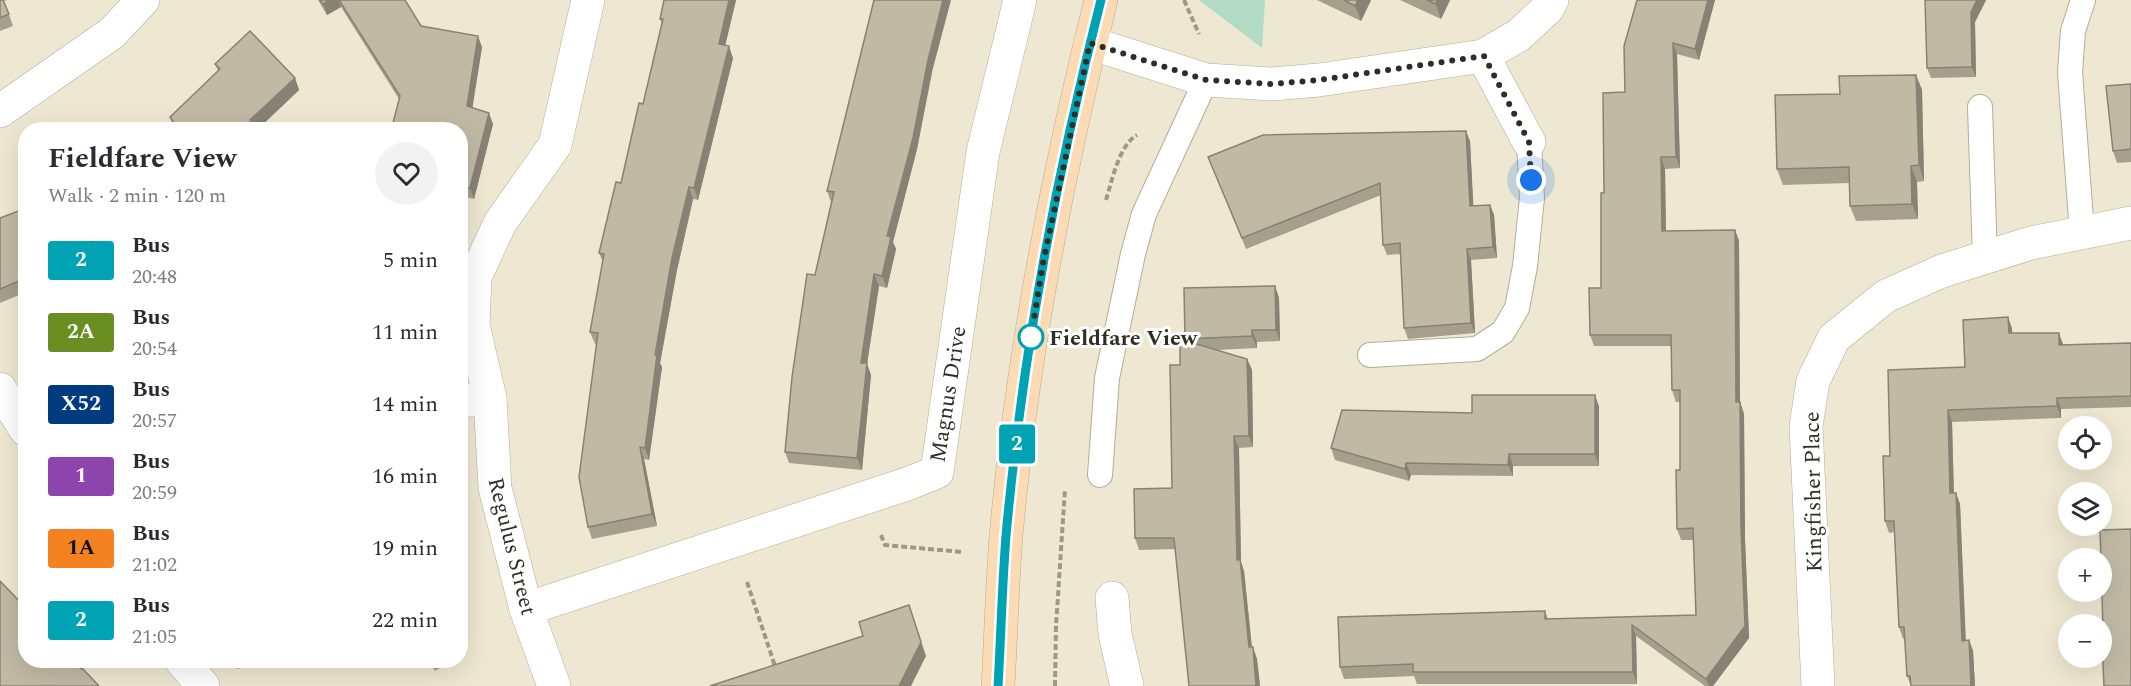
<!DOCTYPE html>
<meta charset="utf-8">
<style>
body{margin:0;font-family:Spectral,serif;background:#f2f2f3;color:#2b2b33;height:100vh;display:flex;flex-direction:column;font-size:22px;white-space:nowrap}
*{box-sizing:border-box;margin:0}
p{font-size:20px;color:#7c7c81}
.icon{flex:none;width:33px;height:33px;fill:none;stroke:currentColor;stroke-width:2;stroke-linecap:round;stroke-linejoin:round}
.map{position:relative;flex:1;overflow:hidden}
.drawer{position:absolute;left:18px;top:122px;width:450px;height:546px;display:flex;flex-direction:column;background:#fff;border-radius:24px;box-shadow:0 6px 24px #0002}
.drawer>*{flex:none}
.badge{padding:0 12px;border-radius:4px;font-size:21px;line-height:39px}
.fabs{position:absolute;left:2058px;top:416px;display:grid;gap:12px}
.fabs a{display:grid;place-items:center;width:54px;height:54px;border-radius:50%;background:#fff;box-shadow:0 6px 24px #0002;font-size:30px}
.you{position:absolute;width:30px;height:30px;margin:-15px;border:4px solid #fff;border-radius:50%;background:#1a73e8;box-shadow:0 0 0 9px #1a73e833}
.map>.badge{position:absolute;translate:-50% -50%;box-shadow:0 0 0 3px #fff}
.round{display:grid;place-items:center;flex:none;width:63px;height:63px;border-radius:32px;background:#f2f2f3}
.overview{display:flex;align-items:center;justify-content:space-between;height:102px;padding:0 30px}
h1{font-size:28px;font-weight:700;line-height:45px}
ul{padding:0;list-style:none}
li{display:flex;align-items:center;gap:18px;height:72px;padding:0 30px}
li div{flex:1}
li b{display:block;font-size:22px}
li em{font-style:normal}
li .badge{min-width:66px;font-weight:700;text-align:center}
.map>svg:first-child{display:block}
.green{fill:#b2dbc6}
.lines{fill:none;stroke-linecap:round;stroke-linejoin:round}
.lane-casing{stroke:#b3ad98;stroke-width:26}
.street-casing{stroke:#b3ad98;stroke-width:34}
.secondary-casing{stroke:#b3ad98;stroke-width:34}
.path{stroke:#9d9988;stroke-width:4;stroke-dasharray:6 3;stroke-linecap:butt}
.lane{stroke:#fff;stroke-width:24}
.street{stroke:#fff;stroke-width:33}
.secondary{stroke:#fbdab4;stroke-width:33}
.wall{fill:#a5a08e}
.shaded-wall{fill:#868274}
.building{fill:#c0baa5;stroke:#868274;stroke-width:1.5}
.line-casing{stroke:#fff;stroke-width:14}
.line{stroke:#00a3b4;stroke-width:9}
.walk{stroke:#302d25;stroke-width:6;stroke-dasharray:0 10.8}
.stop-dot{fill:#fff;stroke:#00a3b4;stroke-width:3}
.labels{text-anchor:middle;stroke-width:6;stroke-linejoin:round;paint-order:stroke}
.stop-label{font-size:22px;font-weight:bold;fill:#302d25;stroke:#fff;text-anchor:start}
.street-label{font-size:22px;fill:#302d25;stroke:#fff}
</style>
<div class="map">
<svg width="2131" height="686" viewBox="0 0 2131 686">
<rect width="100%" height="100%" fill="#eee8d2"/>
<!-- green -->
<path class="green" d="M1199,0H1265L1262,48Z"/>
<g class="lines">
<defs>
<g id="lane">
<path d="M1980,107L1985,258"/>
<path d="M2082,233L2070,72L2073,31L2083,0"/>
<path d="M1370,355L1477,349L1503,332L1517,308L1525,266L1532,198L1529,142"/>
<path d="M1100,475L1107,378L1133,254L1144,214L1206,80"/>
</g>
<g id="street">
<path d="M1090,43L1206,80L1272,84L1319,80L1483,56L1519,35L1547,9L1552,0"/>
<path d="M1483,56L1529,142"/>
<path d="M0,111L112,33L143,0"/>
<path d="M0,389L26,430"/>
<path d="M460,401L490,398"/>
<path d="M1112,598L1115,634L1127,686"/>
<path d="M526,609L907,484L937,472L983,152L1020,0"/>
<path d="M181,660L203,686"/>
<path d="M554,686L526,609L495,488L490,398L473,325L475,277L500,223L555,145L588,0"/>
<path d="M1818,686L1806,426L1813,381L1834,338L1886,296L1942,271L2031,243L2131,223"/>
</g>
<path id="secondary" d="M998,686C1001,636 1002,586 1006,536C1022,356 1057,176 1101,0"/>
</defs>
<!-- lane casing -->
<use href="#lane" class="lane-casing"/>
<!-- street casing -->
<use href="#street" class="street-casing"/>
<!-- secondary casing -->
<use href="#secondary" class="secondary-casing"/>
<!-- path -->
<g class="path">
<path d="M1184,0L1199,34"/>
<path d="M1106,200C1112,181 1119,145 1137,135"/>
<path d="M881,535L885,545L962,552"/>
<path d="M747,582L776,669"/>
<path d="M1055,686L1056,626L1065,489"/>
</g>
<!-- lane -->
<use href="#lane" class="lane"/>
<!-- street -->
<use href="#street" class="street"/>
<!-- secondary -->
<use href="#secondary" class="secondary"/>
</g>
<!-- wall -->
<g class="wall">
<path d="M0,0H7L4,1L13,26L0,31Z"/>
<path d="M318,0H405L421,26L482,47L472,108L493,124L474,199L460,196V129H395L393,123L399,99L341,7L327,15Z"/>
<path d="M736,0L725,45L733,58L698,200L693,199L677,270L660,363L662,367L649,460L644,459L657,526L592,539L588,527L596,344H595L590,332L603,262L599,253L621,183L643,104L662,24L660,19Z"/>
<path d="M1317,0H1371L1361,21Z"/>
<path d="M1400,0H1450L1441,19Z"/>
<path d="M1637,0H1715L1699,60L1677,54L1680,168L1665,169L1666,231L1735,230L1739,241L1740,402L1744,414L1745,539L1749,638L1713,686H1705L1636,636L1637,684H1417L1414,676L1344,679L1340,667L1545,611L1548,619L1696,615L1694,540H1681L1677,529L1680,470V402H1676L1672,390L1671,346H1594L1590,335L1601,288L1604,193L1625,92Z"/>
<path d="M1925,0H1986L1975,22L1976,77L1931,78L1927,68Z"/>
<path d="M215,64L295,78L299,90L258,129H171L174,127L170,117L218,71Z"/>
<path d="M932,72L917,149L893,242L896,249L887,288L879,286L867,364L871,375L862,470L789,463L785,452L815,275L831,202L827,191Z"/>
<path d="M1916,75L1922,90L1924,181L1917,182L1918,219L1856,221L1850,206L1849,183L1783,185L1777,169L1840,94Z"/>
<path d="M2131,84V162L2117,163L2113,151Z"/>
<path d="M1470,141L1473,206L1490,205L1494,215L1497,258L1471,260L1475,333L1408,339L1404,328L1401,254L1387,255L1383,245L1381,195L1246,249L1208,157Z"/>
<path d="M26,208V292L0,303V218Z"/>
<path d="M1275,286L1279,298L1280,341L1257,342V348L1217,350L1247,359L1252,370L1253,447L1239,448L1241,562L1244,571L1252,647L1257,659L1260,686H1189L1175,549L1139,550L1135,538L1172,488L1180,365L1186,341L1185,339Z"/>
<path d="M2008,317L2012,329V333L2063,345L2131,343V407L2061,409V418L1952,422L1954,493H1956L1960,504L1966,640H1969L1973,651L1975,686H1911L1907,676L1905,639H1903L1899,627L1895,532L1889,533L1885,521L1890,456Z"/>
<path d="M1595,395L1599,407V466H1513V476L1411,475L1409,481L1335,460L1331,448L1472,413Z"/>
<path d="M460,636L467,652L460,656Z"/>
<path d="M229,660H247L238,669Z"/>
<path d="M428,660H453L435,671Z"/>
</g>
<!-- shaded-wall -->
<g class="shaded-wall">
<path d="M329,0H338L341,7L327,15L323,4Z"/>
<path d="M729,0H736L723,55L719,44Z"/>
<path d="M943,0H951L932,72L917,149L893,242L896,249L887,288L882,276L887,236L928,60Z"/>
<path d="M1358,0H1371L1361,21L1355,6Z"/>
<path d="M1437,0H1450L1441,19L1436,4Z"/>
<path d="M1708,0H1715L1699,60L1695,49Z"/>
<path d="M1977,0H1986L1975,22L1976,77L1972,67L1971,12Z"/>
<path d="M478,36L482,47L471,117L467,106Z"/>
<path d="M1673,43L1677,54L1680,168L1676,157Z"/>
<path d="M729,46L733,58L698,200L694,188Z"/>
<path d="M1916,75L1922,90L1924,181L1919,165Z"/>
<path d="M295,78L299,90L258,129H247L250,120Z"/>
<path d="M489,113L493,124L474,199L470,188Z"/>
<path d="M1466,131L1470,141L1474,217L1470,206Z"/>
<path d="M1661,157L1665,169L1666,242L1662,231Z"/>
<path d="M1911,166L1917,182L1918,219L1912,204Z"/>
<path d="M689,187L693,199L677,270L660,363L662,367L649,460L645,448L655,355L672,258Z"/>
<path d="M1490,205L1494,215L1497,258L1493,247Z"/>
<path d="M1735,230L1739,241L1740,414L1736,402Z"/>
<path d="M1467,249L1471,260L1475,333L1471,323Z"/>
<path d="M874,274L879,286L867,364L871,375L862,470L857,458L861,363Z"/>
<path d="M1275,286L1279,298L1280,341L1276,330Z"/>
<path d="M2008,317L2012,329L2013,344L2009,333Z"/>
<path d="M1252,330L1257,342V348L1252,336Z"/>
<path d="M2059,333L2063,344V356L2059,345Z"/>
<path d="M1247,359L1252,370L1253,447L1249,436Z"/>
<path d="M1595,395L1599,407V466L1595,454Z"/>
<path d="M2057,398L2061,409V418L2057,406Z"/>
<path d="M1740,402L1744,414L1745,539L1749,638L1713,686H1709L1706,679L1741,528Z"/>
<path d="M1948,410L1952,422L1954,504L1950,493Z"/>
<path d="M1234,436L1239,448L1241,562L1244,571L1253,659L1249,647L1237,560Z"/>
<path d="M640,447L644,459L657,526L652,514Z"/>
<path d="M1509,454L1513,466V476L1508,465Z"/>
<path d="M1406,463L1411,475L1409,481L1405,469Z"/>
<path d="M1956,493L1960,504L1966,652L1962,641Z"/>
<path d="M909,605L926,656L911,686H899Z"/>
<path d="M1632,625L1636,636L1637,684L1633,672Z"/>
<path d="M1969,640L1973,651L1975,686H1971Z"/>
<path d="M1253,647L1257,659L1260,686H1256Z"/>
<path d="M235,660H247L238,669Z"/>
</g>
<!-- building -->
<g class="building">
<path d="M0,0H3L9,14L0,18Z"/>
<path d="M320,0H329L323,4Z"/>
<path d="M339,0H405L421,26L478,36L467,106L489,113L470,188L460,186V129H415L393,123L400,96Z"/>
<path d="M664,0H729L719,44L729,46L694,188L689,187L672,258L655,355H657L645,448L640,447L652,514L588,527L579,477L598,333L590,332L604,254L599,253L616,182L621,183L639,103L643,104L663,19H660Z"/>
<path d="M874,0H943L928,60L913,138L887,236L891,237L882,276L874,274L861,363H867L857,458L785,452L792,377L807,274L815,275L834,192L827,191Z"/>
<path d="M1344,0H1358L1355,6Z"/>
<path d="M1427,0H1437L1436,4Z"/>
<path d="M1637,0H1708L1695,49L1673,43L1676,157H1661L1662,231L1735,230L1736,402H1740L1741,528L1745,626L1706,679L1632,625L1633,672H1413V664L1340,667L1338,617L1545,611V619L1696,615L1693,528L1677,529L1676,470H1680V390H1672L1671,335H1590L1589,288H1601V193H1604L1603,93L1625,92L1624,46Z"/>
<path d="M1925,0H1977L1971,12L1972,67L1927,68Z"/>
<path d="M250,31L295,78L250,120L253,123L247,129H171L176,126L170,117L220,69L215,64Z"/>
<path d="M1916,75L1919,165L1911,166L1912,204L1850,206L1849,167L1777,169L1775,95L1840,94L1839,76Z"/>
<path d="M2131,84V149L2113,151L2106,86Z"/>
<path d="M1466,131L1470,206L1490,205L1493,247L1467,249L1471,323L1404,328L1400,243L1383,245L1380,183L1242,238L1208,157L1263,135Z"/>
<path d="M26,208V278L0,289V218Z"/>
<path d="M1275,286L1276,330H1252V336L1185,339L1184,288Z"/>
<path d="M2008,317L2009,333H2059V345L2131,343V396L2057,398V406L1948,410L1950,493H1956L1962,641L1969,640L1971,686H1911L1910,676H1907L1904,627H1899L1894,521H1885L1883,456H1890L1888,370L1965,367L1963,320Z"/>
<path d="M1180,339L1247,359L1249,436H1234L1237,560L1240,559L1249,647H1253L1256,686H1189L1174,538H1135L1134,489L1172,488L1170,365H1180Z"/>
<path d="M1472,395H1595V454H1509L1508,465L1406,463L1405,469L1331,448L1342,410L1472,413Z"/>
<path d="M2131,529V686H2104L2102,643V629H2103L2100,530Z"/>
<path d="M0,581L26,608V660H73L81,669L82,668L99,686H0Z"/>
<path d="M909,605L921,642L899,686H710L863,636L859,622Z"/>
</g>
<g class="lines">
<defs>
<path id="line" d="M998,686C1001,636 1002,586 1006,536C1022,356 1056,176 1101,0"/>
</defs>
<!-- line casing -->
<use href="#line" class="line-casing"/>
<!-- line -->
<use href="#line" class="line"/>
<!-- walk -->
<path class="walk" d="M1031,337L1043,263L1090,43L1206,80L1272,84L1319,80L1484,56L1529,142L1531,180"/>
</g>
<!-- markers -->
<circle class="stop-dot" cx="1031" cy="337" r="12"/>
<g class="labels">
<!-- stop labels -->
<g class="stop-label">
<text x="1049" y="345">Fieldfare View</text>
</g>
<!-- street labels -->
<g class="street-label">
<text transform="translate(947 394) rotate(-81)" y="8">Magnus Drive</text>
<text transform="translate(1812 492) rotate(-91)" y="8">Kingfisher Place</text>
<text transform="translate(513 546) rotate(76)" y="8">Regulus Street</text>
</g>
</g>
</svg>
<div class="fabs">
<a><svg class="icon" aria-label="locate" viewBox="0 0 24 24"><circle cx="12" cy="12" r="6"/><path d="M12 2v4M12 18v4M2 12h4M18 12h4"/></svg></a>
<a><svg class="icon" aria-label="layers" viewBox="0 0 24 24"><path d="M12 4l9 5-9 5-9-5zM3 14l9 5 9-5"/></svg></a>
<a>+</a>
<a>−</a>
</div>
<div class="you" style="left:1531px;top:180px"></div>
<b class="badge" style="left:1017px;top:444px;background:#00a3b4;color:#fff">2</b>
<section class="drawer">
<div class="overview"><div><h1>Fieldfare View</h1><p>Walk · 2 min · 120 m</p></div><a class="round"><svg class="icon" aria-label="heart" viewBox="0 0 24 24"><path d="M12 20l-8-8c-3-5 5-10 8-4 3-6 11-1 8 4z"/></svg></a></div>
<ul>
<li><span class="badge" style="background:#00a3b4;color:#fff">2</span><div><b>Bus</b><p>20:48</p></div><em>5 min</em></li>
<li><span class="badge" style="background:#6b8e23;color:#fff">2A</span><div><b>Bus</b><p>20:54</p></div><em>11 min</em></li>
<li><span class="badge" style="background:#003b80;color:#fff">X52</span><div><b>Bus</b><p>20:57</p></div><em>14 min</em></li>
<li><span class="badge" style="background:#8e44ad;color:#fff">1</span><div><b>Bus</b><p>20:59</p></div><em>16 min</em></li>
<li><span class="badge" style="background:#f58220;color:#111">1A</span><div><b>Bus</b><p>21:02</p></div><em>19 min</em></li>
<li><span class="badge" style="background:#00a3b4;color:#fff">2</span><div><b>Bus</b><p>21:05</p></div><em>22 min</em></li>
</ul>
</section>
</div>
